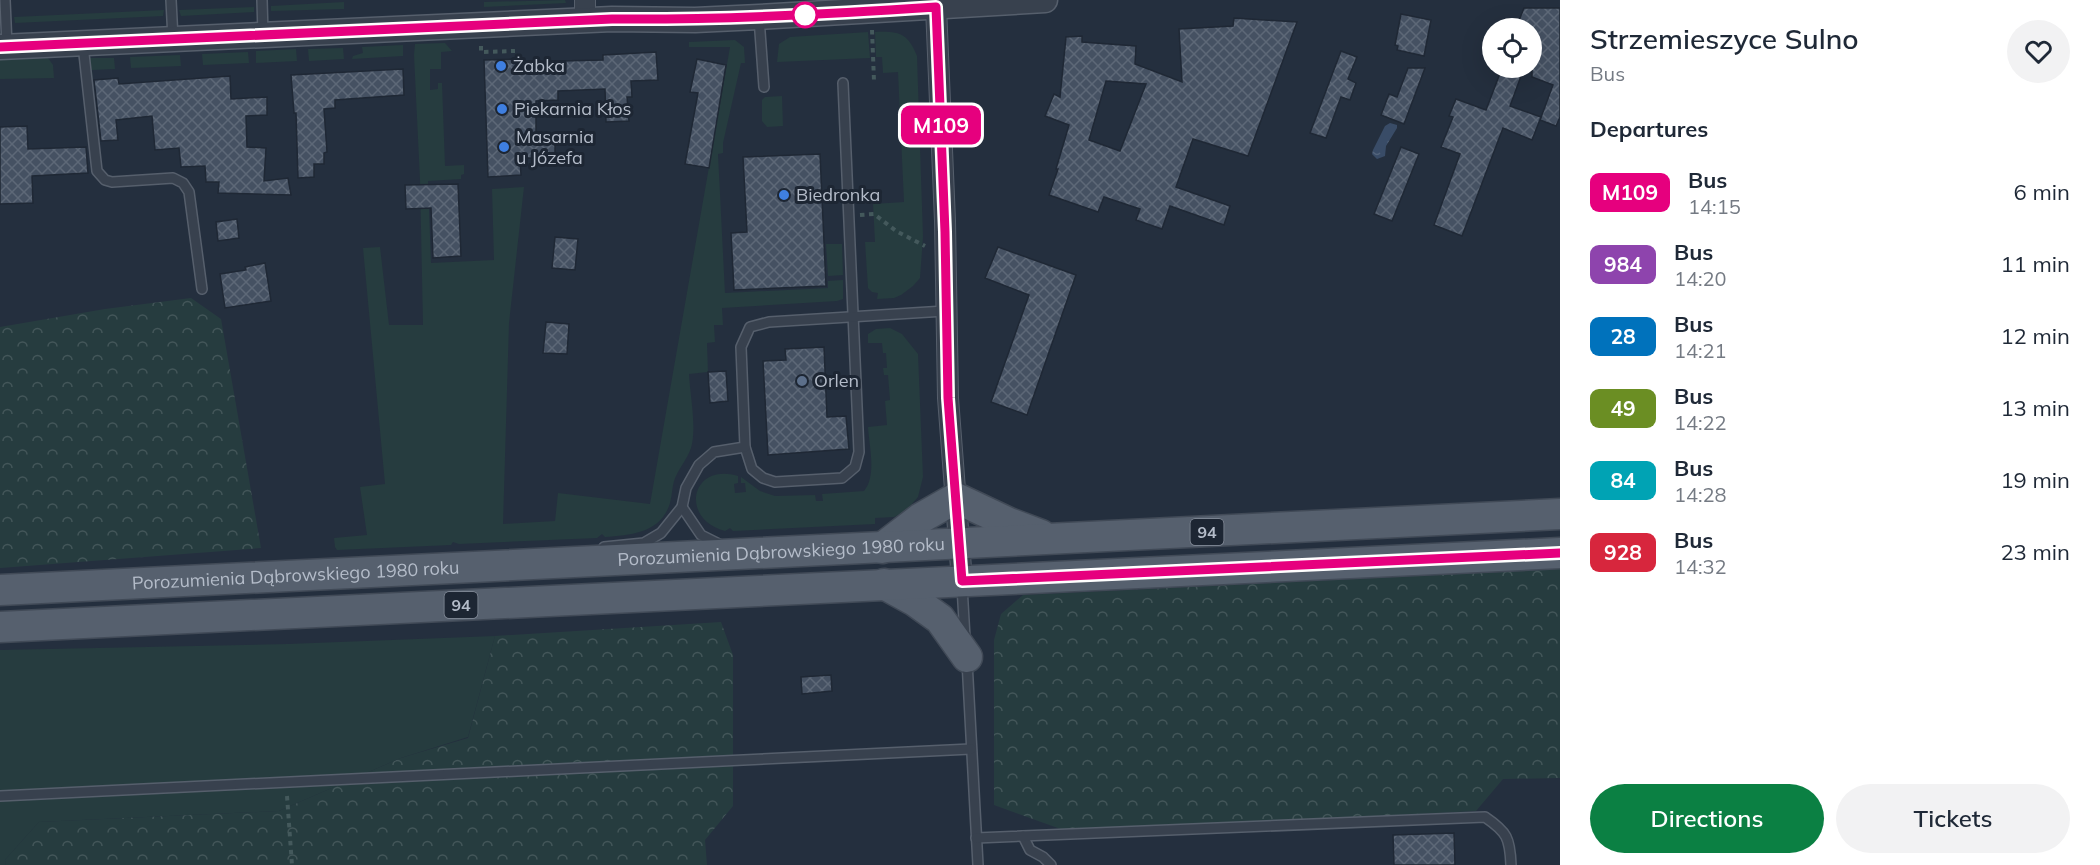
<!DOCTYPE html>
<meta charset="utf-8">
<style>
body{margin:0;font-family:Mulish,sans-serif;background:#f2f2f3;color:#1f2937;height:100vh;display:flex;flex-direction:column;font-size:22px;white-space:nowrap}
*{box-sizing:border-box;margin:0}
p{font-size:20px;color:#747a83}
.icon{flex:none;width:33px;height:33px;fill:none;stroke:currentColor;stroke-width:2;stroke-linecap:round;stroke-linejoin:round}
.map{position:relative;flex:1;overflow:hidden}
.side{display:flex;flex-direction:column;background:#fff;width:540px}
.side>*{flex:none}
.badge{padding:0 12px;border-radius:9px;font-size:21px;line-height:39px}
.tools{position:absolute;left:1482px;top:18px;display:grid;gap:12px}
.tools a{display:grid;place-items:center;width:60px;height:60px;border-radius:50%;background:#fff;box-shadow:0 6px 24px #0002;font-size:30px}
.map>.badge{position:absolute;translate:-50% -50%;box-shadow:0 0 0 3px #fff}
h2{padding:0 30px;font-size:22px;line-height:54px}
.round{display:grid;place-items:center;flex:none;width:63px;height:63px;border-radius:32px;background:#f2f2f3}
.summary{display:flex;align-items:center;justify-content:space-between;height:102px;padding:0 30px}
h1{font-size:28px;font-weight:600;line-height:45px}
.primary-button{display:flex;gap:12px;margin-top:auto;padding:12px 30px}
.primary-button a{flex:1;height:69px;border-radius:36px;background:#0b8043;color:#fff;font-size:24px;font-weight:600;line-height:69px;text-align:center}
.primary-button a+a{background:#f2f2f3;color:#1f2937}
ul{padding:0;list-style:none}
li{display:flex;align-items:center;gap:18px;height:72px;padding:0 30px}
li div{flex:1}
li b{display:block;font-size:22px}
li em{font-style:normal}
li .badge{min-width:66px;font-weight:700;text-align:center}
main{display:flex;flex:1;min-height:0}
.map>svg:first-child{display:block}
.grass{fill:#263c3f}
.forest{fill:url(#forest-crowns)}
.water{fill:url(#water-ripples)}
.building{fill:url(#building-cross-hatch);stroke:#1f2835;stroke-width:1.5;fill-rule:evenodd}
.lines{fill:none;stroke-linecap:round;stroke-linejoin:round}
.service-casing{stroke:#565f6c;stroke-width:12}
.minor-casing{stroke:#565f6c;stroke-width:22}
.tertiary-casing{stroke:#565f6c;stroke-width:27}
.primary-casing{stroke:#414a57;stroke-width:33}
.path{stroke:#44595c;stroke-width:4;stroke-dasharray:4.5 4.5;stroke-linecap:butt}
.service{stroke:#38414e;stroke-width:9}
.minor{stroke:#38414e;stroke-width:20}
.tertiary{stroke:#38414e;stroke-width:24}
.primary{stroke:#56606e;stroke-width:30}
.line-casing{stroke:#fff;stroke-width:14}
.line{stroke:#e6007e;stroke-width:9}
.stop-dot{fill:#fff;stroke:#e6007e;stroke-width:3}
.shop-dot{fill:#3f7fe0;stroke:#1d2633;stroke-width:2}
.service-dot{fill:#5c6f8a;stroke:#1d2633;stroke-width:2}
.labels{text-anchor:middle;stroke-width:6;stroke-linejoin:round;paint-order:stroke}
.shield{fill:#1d2633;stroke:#878f9c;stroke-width:1.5}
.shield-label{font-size:16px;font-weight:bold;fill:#b4bcc9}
.poi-label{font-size:18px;fill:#b4bcc9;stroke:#1d2633;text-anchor:start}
.street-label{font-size:18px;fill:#b4bcc9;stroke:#1d2633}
</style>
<main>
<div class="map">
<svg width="1560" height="865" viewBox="0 0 1560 865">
<defs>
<pattern id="forest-crowns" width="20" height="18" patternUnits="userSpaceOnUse" patternTransform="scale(1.5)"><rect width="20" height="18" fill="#263c3f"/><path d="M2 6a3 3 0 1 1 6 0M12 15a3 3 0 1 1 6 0" fill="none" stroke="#435659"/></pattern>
<pattern id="water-ripples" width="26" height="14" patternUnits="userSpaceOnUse" patternTransform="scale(1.5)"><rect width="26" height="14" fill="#394c67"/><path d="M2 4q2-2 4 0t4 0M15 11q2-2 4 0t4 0" fill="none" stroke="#53647b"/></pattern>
<pattern id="building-cross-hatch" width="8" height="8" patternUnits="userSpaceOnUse" patternTransform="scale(1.5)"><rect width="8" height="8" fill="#455162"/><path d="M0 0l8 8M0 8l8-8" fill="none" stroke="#5d6877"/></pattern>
</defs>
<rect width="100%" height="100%" fill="#242f3e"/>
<!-- grass -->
<g class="grass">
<path d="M565,0L566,3L484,7V2Z"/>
<path d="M344,2V9L271,11V6Z"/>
<path d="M254,7V12L181,16L179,10Z"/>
<path d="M164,10L163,16L15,23L14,17Z"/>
<path d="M868,32L870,58L777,62L779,44L790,37Z"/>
<path d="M875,32C899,31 908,33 917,56L923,237L920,278L913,286L901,295L894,298L877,299L878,293L872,292L868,288L865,242H875L873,204L904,202L898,72L883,73L882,57H876Z"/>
<path d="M735,40L744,47L745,63H741L723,143V153L718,154L725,293L828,288V281L843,280V299L837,301L722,308L723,325H714L715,342L707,343L708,372L689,374C690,395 697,428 691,448C687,460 678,469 674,481C672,488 672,496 670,503C661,533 631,535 605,537L602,534L597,538L459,544L453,542L451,545L337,550L335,547L334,538L367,535L360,487L385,484L363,248L380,247L389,325H423L420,180L414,55L415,44L445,43L452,51L441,52V69H430V90L438,89V83H442L445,166L464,165V174L461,175V179L428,181L431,263L494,260L492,189L524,187L509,323L503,524L555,521L558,493L650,504L730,47H689V42Z"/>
<path d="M403,45V56L352,59L353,56L363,53L362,47Z"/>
<path d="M343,48L344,59L309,61L308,49Z"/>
<path d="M296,49L297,61L256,63V51Z"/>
<path d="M248,52L249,63L203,65L202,54Z"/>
<path d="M180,55L181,66L131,68L130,57Z"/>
<path d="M48,58L53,65L54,78L0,79V60Z"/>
<path d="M88,58H114L115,69L92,70L94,100L92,97Z"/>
<path d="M782,96L783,126L767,127L762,121V100L765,97Z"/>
<path d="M826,244H842L843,275L828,276Z"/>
<path d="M890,328L902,334L918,354L923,477L918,497L905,512L894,517L875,518V524L733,531L730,528L725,531C679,519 691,462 738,476V483L734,484L735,493L746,492L745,483H741V477L760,491L775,496L815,495L816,501H823L822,494L864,491C877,476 869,445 868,427L887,425L885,401L890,400L888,375H884L883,368H887L886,353H883L882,343H868V334L876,329Z"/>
<path d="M495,636L468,737L401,758L279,811L39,822L5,860L6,865H0V650L288,644Z"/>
</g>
<!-- forest -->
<g class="forest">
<path d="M191,298L221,319L261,548L0,568V327L105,309Z"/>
<path d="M1560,569V778L1503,779L1476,811L1069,832L994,805V640L1001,614L1023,595Z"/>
<path d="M721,622L733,655V806L705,840L707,865H6L5,860L39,822L279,811L401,758L468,738L495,636Z"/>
</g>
<!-- water -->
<path class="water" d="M1390,123L1397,125V128L1386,146L1385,156L1377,159L1372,154L1373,150L1385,126Z"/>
<!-- building -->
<g class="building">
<path d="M1524,8H1560V117L1556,126L1540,120L1553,85L1532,77V28H1516Z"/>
<path d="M1401,14L1431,20L1424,56L1397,50L1398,46L1395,45Z"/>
<path d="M1234,18L1297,22L1248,156L1193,139L1176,187L1230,206L1224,225L1170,206L1162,229L1136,220L1140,209L1104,197L1098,212L1049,195L1058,169H1056L1069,125L1045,116L1054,94L1060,97L1066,37L1082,36V42L1136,46L1135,64L1182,82L1179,29L1233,26ZM1106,81L1146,84L1120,151L1089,140Z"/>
<path d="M1341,51L1357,57L1348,79L1356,83L1350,100L1341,97L1326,138L1310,133Z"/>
<path d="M656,52L658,80L631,81L632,97H627L629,121L606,122L605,89L558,91V100L536,101V138L555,137V158H520L521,175L488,177L484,60L517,59V62L603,60V55Z"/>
<path d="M697,59L726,65L709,168L685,164L698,93L690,92Z"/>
<path d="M1408,68H1425L1404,124L1381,115L1389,94L1397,97Z"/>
<path d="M1502,68H1524L1510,106L1541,117L1532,140L1503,128L1462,236L1434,225L1460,154L1441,147L1453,117L1449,116L1456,99L1486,110Z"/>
<path d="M403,69L404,95L335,100V108L324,109L327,152L324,153V164H314V177L298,178L296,113H294L291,75Z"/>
<path d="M230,76L231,99L267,97V115L246,116L247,147L266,148L264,181L288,178L291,195L218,193L219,182H206L205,166L181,167L179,148L155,150L152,116L116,120L118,140L101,141L94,80L118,78L119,84Z"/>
<path d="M27,126L28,149L86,147L88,173L32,176L33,203L0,204V127Z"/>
<path d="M1401,147L1419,154L1392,221L1374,214Z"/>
<path d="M820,154L826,286L734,290L731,233L747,232L743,157Z"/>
<path d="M458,184L461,256L433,258L431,208L406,209L405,185Z"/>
<path d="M237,219L239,238L218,241L216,222Z"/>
<path d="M555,237L578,239L575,270L552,268Z"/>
<path d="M998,247L1076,275L1027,415L991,402L1029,295L985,278Z"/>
<path d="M265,263L271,301L225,308L220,274L246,270L245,267Z"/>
<path d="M546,322L569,324L567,354L543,353Z"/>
<path d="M824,347L827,417L846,416L849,449L768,455L763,361L786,360L785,349Z"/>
<path d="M726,371L728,401L710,403L708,372Z"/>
<path d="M831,675L832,691L802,694L801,677Z"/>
<path d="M1454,833L1455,865H1394L1393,835Z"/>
</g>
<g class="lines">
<defs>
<g id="service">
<path d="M5,0L7,46"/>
<path d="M171,0L173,39"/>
<path d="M262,0L263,34"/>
<path d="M759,18L764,87"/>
<path d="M83,45L97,171L105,180L112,182L173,178L183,183L189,192L202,289"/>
<path d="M745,447L752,469L763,478L775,482L842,478L855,467L859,452L843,83"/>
<path d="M682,507L701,535L721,545"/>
<path d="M604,547L644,543L661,533L682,507L686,488L699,465L714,452L745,447L741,347L750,327L769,322L945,311"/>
<path d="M962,586L965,638"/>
<path d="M967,661L978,865"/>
<path d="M0,796L971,749"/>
<path d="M1023,836L1030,850L1043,857L1051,865"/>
<path d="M976,838L1485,817C1507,832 1510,838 1511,865"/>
</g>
<g id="minor">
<path d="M585,0V21"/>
<path d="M936,7L945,221L948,398L962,581"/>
</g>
<path id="tertiary" d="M0,47L612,19L695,20L759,17L1045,0"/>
<g id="primary">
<path d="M882,548L921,518L956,498L1009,523L1041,535"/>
<path d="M884,584L915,601L940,619L967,657"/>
<path id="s1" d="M0,590L1560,514"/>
<path d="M0,627L1560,553"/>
</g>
</defs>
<!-- service casing -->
<use href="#service" class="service-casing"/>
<!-- minor casing -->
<use href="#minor" class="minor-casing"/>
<!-- tertiary casing -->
<use href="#tertiary" class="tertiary-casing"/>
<!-- primary casing -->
<use href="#primary" class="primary-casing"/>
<!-- path -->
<g class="path">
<path d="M872,30L874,81"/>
<path d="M481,46V52L515,51"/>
<path d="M860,215L874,214L896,231L925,246"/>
<path d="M287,796L292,865"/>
</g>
<!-- service -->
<use href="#service" class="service"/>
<!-- minor -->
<use href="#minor" class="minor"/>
<!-- tertiary -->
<use href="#tertiary" class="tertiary"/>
<!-- primary -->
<use href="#primary" class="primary"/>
</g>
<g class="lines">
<defs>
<path id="line" d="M0,47L612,19C720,20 828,14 936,7L945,232L948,398L962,581L1560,553"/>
</defs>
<!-- line casing -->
<use href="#line" class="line-casing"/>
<!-- line -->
<use href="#line" class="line"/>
</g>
<!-- markers -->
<circle class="stop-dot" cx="805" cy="15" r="12"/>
<g class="shop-dot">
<circle cx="501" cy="66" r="6"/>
<circle cx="502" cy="109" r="6"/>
<circle cx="504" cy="147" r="6"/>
<circle cx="784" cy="195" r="6"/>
</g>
<circle class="service-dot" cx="802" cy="381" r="6"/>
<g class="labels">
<!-- shield labels -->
<g class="shield">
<rect x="1190.5" y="519" width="33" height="26" rx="4.5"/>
<rect x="444.5" y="592" width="33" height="26" rx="4.5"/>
</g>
<g class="shield-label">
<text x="1207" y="538">94</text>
<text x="461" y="611">94</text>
</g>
<!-- poi labels -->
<g class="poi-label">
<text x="513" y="72">Żabka</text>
<text x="514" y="115">Piekarnia Kłos</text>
<text x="516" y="143">Masarnia<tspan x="516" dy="21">u Józefa</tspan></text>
<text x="796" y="201">Biedronka</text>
<text x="814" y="387">Orlen</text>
</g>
<!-- street labels -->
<g class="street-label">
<text dy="6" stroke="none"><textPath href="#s1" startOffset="782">Porozumienia Dąbrowskiego 1980 roku</textPath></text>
<text dy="6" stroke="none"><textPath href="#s1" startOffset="296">Porozumienia Dąbrowskiego 1980 roku</textPath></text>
</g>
</g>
</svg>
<div class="tools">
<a><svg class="icon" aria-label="locate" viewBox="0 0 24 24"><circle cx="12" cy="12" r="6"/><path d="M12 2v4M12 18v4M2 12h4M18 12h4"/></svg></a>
</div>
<b class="badge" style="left:941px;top:125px;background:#e6007e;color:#fff">M109</b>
</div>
<section class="side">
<div class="summary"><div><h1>Strzemieszyce Sulno</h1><p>Bus</p></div><a class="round"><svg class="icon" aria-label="heart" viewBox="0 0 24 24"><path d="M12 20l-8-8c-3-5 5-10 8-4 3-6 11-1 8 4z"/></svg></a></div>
<h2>Departures</h2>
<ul>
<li><span class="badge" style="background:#e6007e;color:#fff">M109</span><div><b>Bus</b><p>14:15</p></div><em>6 min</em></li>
<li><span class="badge" style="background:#8e44ad;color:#fff">984</span><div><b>Bus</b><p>14:20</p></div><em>11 min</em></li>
<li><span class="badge" style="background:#0072bc;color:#fff">28</span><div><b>Bus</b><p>14:21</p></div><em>12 min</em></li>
<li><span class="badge" style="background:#6b8e23;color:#fff">49</span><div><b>Bus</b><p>14:22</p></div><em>13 min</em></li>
<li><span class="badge" style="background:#00a3b4;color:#fff">84</span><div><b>Bus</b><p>14:28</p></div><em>19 min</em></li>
<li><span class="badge" style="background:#d7263d;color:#fff">928</span><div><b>Bus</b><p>14:32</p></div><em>23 min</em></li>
</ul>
<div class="primary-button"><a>Directions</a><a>Tickets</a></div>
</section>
</main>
